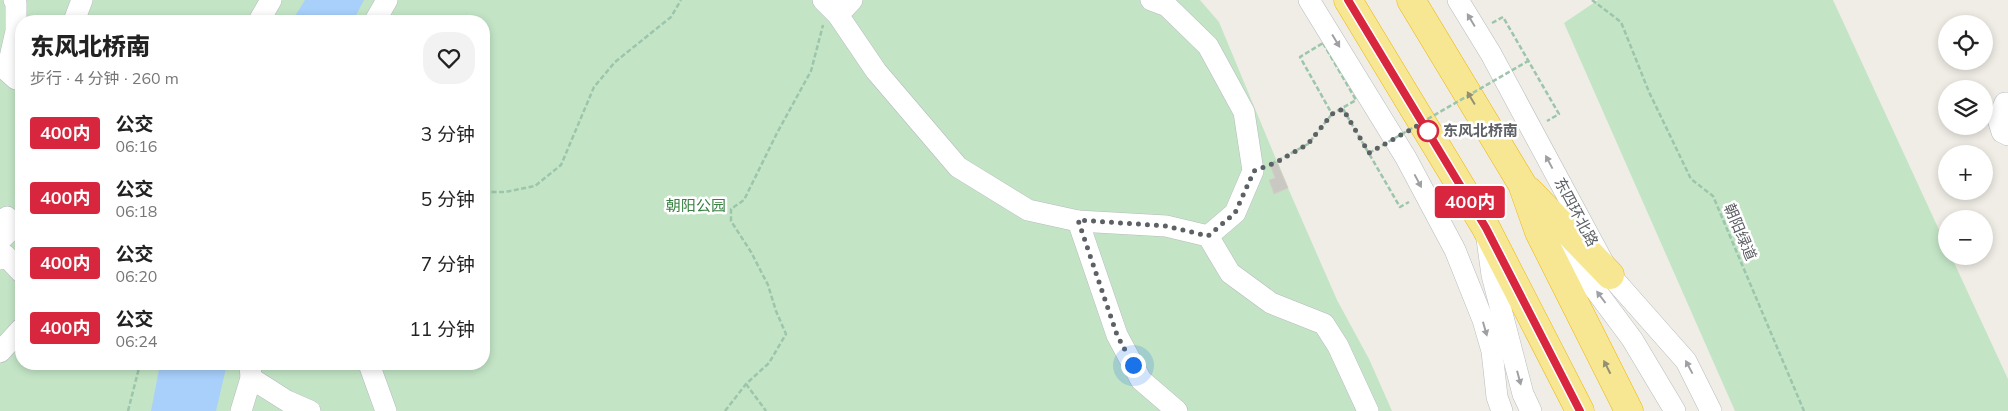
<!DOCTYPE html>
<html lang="zh">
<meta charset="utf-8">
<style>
body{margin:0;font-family:Mulish,"Noto Sans SC",sans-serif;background:#f2f2f2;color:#222;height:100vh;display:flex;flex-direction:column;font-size:19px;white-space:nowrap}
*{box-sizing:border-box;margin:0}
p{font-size:16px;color:#767676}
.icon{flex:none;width:28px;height:28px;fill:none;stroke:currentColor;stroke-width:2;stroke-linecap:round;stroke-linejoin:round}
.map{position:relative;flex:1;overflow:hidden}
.panel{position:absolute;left:15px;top:15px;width:475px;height:355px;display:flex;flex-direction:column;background:#fff;border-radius:20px;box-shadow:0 2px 8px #0003}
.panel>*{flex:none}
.badge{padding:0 10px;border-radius:4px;font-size:18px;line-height:32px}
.tools{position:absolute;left:1938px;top:15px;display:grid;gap:10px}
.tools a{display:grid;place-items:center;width:55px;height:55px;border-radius:50%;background:#fff;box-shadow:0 2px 8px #0003;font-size:25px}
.you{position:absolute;width:25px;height:25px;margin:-12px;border:4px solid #fff;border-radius:50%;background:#1a73e8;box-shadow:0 0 0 8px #1a73e833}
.map>.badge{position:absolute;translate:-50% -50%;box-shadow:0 0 0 2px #fff}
.round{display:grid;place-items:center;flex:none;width:52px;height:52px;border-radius:20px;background:#f2f2f2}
.head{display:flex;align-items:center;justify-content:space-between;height:85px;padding:0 15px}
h1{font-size:24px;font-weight:800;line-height:38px}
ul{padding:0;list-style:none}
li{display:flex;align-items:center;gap:15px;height:65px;padding:0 15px}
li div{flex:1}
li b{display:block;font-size:19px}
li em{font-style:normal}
li .badge{min-width:55px;font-weight:700;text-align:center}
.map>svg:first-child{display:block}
.green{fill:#c3e5c6;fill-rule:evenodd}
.water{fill:#a8d0fb}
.building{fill:#cac8c2;stroke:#d3d0c3}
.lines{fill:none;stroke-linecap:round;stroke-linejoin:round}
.minor-casing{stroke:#b7babe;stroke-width:22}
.highway-casing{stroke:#eab70a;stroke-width:29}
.path{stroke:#9cc5ac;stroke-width:2.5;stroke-dasharray:5 2.5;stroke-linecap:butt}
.minor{stroke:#fff;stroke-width:21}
.highway{stroke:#f8e792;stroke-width:28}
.path-bridge{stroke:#9cc5ac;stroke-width:2.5;stroke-dasharray:5 2.5;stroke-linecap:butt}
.oneway{fill:#9ea0a3}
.oneway2{fill:#938f75}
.line-casing{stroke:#fff;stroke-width:11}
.line{stroke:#d7263d;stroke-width:8}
.walk{stroke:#5d6065;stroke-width:5;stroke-dasharray:0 9}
.stop-dot{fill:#fff;stroke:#d7263d;stroke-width:2.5}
.labels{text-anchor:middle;stroke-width:5;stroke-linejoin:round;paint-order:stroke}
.stop-label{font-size:15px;font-weight:bold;fill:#5d6065;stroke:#fff;text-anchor:start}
.park-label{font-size:15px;fill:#388141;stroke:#fff}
.street-label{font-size:15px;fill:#5d6065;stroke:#fff}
</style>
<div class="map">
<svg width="2008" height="411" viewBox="0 0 2008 411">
<rect width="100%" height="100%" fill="#efede5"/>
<!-- green -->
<g class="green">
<path d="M0,0H1200L1219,22L1288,188L1337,300L1369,359L1392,411H0ZM21,21H484V364H21Z"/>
<path d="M1598,0H1833L1946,245V256H1951L2008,379V411H1735L1564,23Z"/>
</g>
<!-- water -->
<g class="water">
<path d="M305,0H364L353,21H292Z"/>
<path d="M160,364H227L216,411H151Z"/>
</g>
<!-- building -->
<path class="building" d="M1277,162L1288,188L1274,194L1269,180L1275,178L1270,165Z"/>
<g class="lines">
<defs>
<g id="minor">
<path d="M14,0L16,3V31L7,71L16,79L21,80"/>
<path d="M823,0L838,15L876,71L958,167L1028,210L1078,221L1166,226L1208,236L1230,273L1271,303L1324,324L1338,346L1368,411"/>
<path d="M1151,0L1167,6L1208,46L1244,112L1253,171L1235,213L1208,236"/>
<path d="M1309,0L1406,158L1455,250L1483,320L1492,351L1497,397L1502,411"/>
<path d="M1458,0L1491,54L1610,275L1686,361L1711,411"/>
<path d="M838,15L852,0"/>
<path d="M74,21L82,0"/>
<path d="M259,21L271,0"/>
<path d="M375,21L387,0"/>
<path d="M2008,103H2005L1998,119L2002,132L2008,135"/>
<path d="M1078,221L1117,335L1141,380L1177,411"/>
<path d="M0,223L7,217L15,226L0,240"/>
<path d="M1487,239L1492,275L1523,394L1531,411"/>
<path d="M1551,244L1591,284L1632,339L1675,411"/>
<path d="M0,259L5,255L21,272"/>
<path d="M0,352L21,329"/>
<path d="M369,364L386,411"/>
<path d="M251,378L287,401L310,411"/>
<path d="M241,411L251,378L250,364"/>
</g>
<g id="highway">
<path d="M1348,0L1486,228L1580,411"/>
<path d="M1411,0L1522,184L1539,232L1629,411"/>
<path d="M1529,191L1610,275"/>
</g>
</defs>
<!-- minor casing -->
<use href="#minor" class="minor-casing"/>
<!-- highway casing -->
<use href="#highway" class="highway-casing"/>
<!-- path -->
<g class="path">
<path d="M1592,0L1621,22L1649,92L1691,179L1713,196L1804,411"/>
<path d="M1492,23L1503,17L1559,114L1547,121"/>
<path d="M1323,43L1356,100L1332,114L1300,57Z"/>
<path d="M1343,109L1400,207L1409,202"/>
<path d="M1271,164L1308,144L1332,114"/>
<path d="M484,192H505L535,186L561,165L594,87L615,62L671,17L681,0"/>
<path d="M746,384L766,411"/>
<path d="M128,411L140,364"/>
<path d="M725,411L746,384L769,363L786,334L776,311L768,285L751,252L731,221V209L744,200L777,133L811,71L823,25"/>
</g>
<!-- minor -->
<use href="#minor" class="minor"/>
<!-- highway -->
<use href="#highway" class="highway"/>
<!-- path-bridge -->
<path class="path-bridge" d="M1369,153L1528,61"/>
</g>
<!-- one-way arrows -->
<defs><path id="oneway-solid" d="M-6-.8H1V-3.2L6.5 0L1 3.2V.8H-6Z" transform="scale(1.25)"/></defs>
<g class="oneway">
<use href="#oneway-solid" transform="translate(1471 20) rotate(-121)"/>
<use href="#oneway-solid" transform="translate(1336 41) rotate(59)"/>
<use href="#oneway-solid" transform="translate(1549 162) rotate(-118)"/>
<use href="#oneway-solid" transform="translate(1418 181) rotate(62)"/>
<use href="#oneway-solid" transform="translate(1601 297) rotate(-127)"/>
<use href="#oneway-solid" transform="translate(1485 329) rotate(74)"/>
<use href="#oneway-solid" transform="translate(1689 367) rotate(-118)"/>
<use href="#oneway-solid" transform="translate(1519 378) rotate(75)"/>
</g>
<g class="oneway2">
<use href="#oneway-solid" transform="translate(1471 98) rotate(-121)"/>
<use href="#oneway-solid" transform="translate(1607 367) rotate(-117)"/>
</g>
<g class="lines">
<defs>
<path id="line" d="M1348,0L1486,228L1580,411"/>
</defs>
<!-- line casing -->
<use href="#line" class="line-casing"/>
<!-- line -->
<use href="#line" class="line"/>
<!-- walk -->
<path class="walk" d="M1133,365L1117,335L1078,220L1166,226L1208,236L1235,213L1254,171L1277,162L1308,144L1332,114L1343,109L1369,153L1417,126L1428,131"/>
</g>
<!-- markers -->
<circle class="stop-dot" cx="1428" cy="131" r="10"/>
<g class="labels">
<!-- stop labels -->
<g class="stop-label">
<text x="1443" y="136">东风北桥南</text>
</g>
<!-- park labels -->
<g class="park-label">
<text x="696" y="211">朝阳公园</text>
</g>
<!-- street labels -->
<g class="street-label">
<text transform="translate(1576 212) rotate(62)" y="5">东四环北路</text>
<text transform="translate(1740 232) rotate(67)" y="5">朝阳绿道</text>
</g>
</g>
</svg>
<div class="tools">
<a><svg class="icon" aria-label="locate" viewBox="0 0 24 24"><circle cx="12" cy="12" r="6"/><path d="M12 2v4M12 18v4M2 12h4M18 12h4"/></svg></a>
<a><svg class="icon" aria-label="layers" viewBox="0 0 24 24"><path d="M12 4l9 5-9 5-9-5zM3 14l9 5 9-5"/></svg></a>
<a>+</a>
<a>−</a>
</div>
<div class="you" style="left:1133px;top:365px"></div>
<b class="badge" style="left:1470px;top:202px;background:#d7263d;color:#fff">400内</b>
<section class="panel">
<div class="head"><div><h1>东风北桥南</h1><p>步行 · 4 分钟 · 260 m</p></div><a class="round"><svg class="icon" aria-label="heart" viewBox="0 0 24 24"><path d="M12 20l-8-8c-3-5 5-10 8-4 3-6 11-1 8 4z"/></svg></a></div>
<ul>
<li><span class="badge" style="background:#d7263d;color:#fff">400内</span><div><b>公交</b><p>06:16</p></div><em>3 分钟</em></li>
<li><span class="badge" style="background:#d7263d;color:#fff">400内</span><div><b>公交</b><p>06:18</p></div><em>5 分钟</em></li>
<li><span class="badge" style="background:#d7263d;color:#fff">400内</span><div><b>公交</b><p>06:20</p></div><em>7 分钟</em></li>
<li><span class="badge" style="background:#d7263d;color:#fff">400内</span><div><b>公交</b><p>06:24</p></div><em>11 分钟</em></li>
</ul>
</section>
</div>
